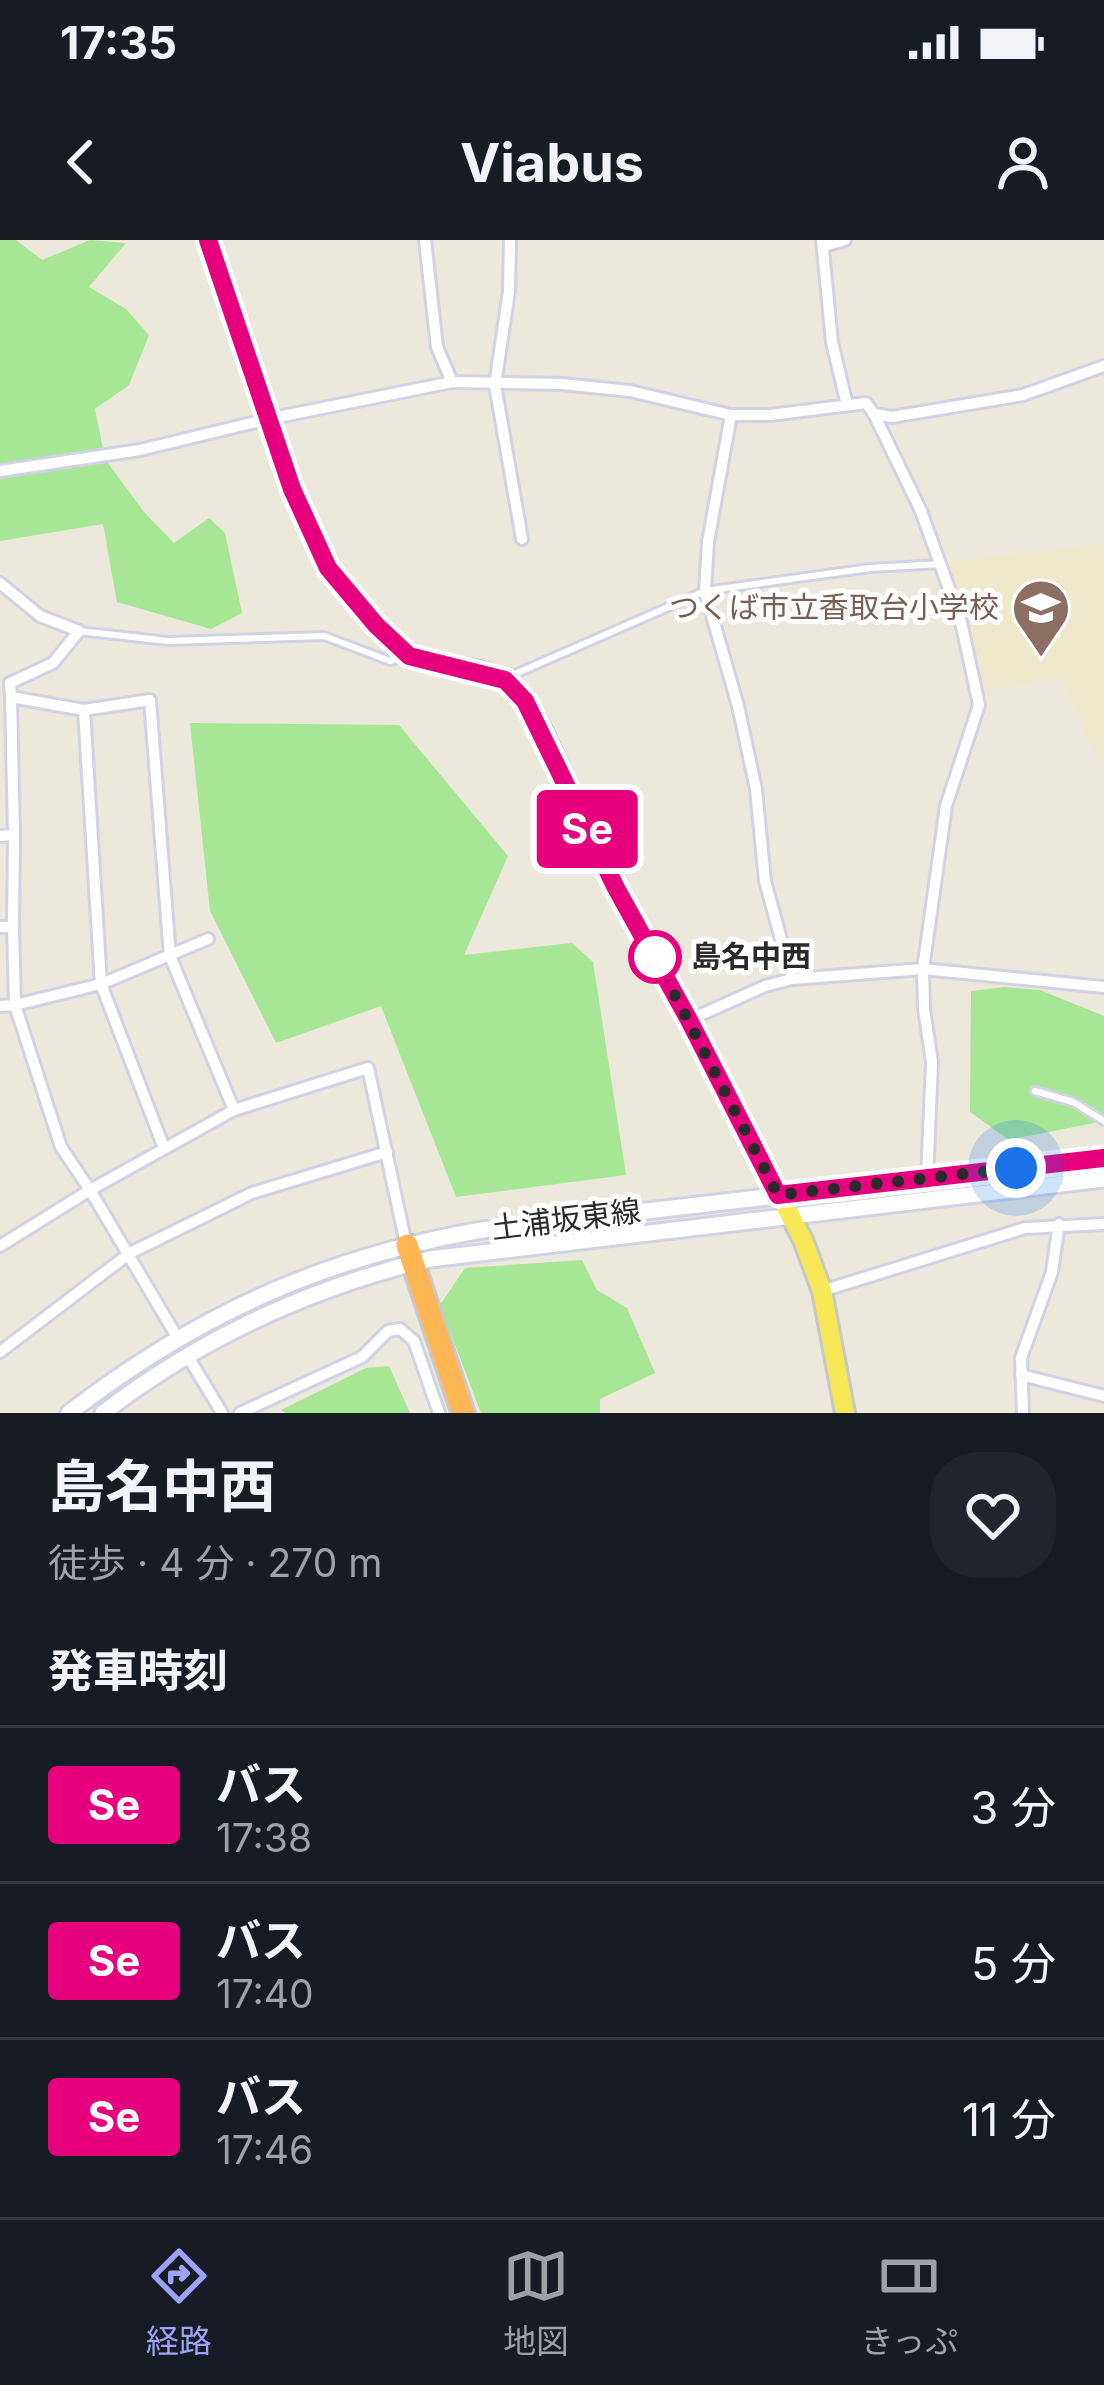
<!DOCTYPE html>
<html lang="ja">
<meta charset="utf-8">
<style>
body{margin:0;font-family:Inter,"Noto Sans JP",sans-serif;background:#20242c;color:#f1f3f6;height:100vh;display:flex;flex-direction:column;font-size:45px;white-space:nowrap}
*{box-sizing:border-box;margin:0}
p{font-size:39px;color:#9ea1a6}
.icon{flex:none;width:66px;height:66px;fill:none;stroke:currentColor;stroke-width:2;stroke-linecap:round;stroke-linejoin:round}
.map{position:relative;height:1173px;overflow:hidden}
.side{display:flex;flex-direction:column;background:#171b24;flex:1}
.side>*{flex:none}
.badge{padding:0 24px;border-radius:9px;font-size:42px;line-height:78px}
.you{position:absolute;width:60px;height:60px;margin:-30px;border:9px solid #fff;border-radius:50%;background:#1a73e8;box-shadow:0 0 0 18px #1a73e833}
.map>.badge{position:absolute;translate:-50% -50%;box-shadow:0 0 0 6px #fff}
h2{padding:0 48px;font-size:45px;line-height:108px}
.round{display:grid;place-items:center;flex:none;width:126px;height:126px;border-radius:48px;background:#20242c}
.summary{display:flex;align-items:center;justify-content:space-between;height:204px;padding:0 48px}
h1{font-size:57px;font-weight:700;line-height:90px}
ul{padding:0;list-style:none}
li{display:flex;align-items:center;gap:36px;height:156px;padding:0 48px;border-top:3px solid #363941}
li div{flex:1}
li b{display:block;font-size:45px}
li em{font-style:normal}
li .badge{min-width:132px;font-weight:700;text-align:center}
.status{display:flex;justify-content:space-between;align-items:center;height:84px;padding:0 60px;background:#171b24;direction:ltr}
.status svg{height:33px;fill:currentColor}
header{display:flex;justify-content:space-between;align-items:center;height:156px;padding:0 48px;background:#171b24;font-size:54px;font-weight:700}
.tab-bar{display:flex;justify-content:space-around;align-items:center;height:168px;border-top:3px solid #363941;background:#171b24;font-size:33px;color:#9ea1a6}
.tab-bar a{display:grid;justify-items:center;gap:6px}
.tab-bar .on{color:#9da2fa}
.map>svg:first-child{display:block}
.education{fill:#efe8ca}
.green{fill:#a6e695}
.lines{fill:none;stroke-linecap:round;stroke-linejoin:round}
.lane-casing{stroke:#d1d2e4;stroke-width:12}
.street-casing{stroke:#d1d2e4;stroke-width:16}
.secondary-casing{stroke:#d1d2e4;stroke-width:21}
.primary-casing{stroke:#c8c8c8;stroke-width:24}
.highway-casing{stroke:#c8c8c8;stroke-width:27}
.lane{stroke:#fff;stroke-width:6}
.street{stroke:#fff;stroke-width:10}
.secondary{stroke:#fff;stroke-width:15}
.primary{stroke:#f7e857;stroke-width:18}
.highway{stroke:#ffb655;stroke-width:21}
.line-casing{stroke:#fff;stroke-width:27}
.line{stroke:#e6007e;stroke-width:18}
.walk{stroke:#2a2a2a;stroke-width:12;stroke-dasharray:0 21.6}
.stop-dot{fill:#fff;stroke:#e6007e;stroke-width:6}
.labels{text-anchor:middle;stroke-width:10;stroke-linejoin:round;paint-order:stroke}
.education-label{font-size:30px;fill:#785e54;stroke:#fff;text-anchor:end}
.stop-label{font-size:30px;font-weight:bold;fill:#2a2a2a;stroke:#fff;text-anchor:start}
.street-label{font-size:30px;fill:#2a2a2a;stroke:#fff}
</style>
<div class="status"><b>17:35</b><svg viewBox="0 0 49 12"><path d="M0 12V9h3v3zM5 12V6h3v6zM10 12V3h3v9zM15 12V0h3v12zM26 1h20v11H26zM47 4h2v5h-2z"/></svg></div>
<header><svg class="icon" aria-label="back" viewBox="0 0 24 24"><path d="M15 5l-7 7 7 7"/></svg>Viabus<svg class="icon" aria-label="person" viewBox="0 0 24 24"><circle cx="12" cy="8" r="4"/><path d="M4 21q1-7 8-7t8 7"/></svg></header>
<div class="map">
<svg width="1104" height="1173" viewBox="0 0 1104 1173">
<rect width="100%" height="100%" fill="#ede8dc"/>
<!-- education -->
<path class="education" d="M1104,304V526H1101L1063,442L1049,436L1021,445L983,449L974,402L948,322Z"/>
<!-- green -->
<g class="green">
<path d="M0,0H16L42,20L90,0L126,3L89,47L126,69L149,95L129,145L95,169L105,219L144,272L174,303L209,278L225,293L242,373L211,389L117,362L103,284L0,301Z"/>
<path d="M190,483L399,485L508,616L464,715L572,703L593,722L626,935L456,957L381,766L276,803L210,671Z"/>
<path d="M1004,747L1040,750L1104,776V881L1009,900L970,872L971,751Z"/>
<path d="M582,1020L597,1050L627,1068L655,1133L600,1159V1173H481L440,1065L465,1028Z"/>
<path d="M389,1126L410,1173H286L281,1170L366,1128Z"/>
</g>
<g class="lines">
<defs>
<g id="lane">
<path d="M79,391L168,401L324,396L390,421L405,417"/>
<path d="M508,437L705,351L870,328L940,324"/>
<path d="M1035,851L1073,862L1104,881"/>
</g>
<g id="street">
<path d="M425,0L437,107L452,142"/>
<path d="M510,0L509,51L495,145L522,299"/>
<path d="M822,0L832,102L847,165"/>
<path d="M824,6L845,0"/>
<path d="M874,174L921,271L961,382L979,465L946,566L923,729L924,769L932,822L927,938"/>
<path d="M731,175L708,302L705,351L738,466L756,549L765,641L792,739"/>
<path d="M0,231L140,210L268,179L452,142L562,144L630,151L731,175H770L866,163L874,174L892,177L1023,155L1104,126"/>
<path d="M0,343L40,376L79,391L53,423L10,443L11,457"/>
<path d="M84,470L150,460L170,716L234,870"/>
<path d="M14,595L11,457L84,470L101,744L164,908"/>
<path d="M0,596L14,595L13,687"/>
<path d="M0,687H13L15,765L0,766"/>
<path d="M689,780L765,746L792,739L923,729L1104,747"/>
<path d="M0,1006L90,950L61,907L15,765L101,744L208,699"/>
<path d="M822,1051L1025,988L1104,984"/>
<path d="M177,1097L90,950L234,870L368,828L406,1004"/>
<path d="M0,1112L130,1013L252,953L387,912"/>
<path d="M187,1115L222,1173"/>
<path d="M1021,1135L1104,1156"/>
<path d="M240,1173L362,1117L388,1091L400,1089L414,1101L439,1173"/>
<path d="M1023,1173L1021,1118L1052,1032L1059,984"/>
</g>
<g id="secondary">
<path d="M69,1173C196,1075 324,1017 482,990L1104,918"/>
<path d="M103,1173C202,1097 309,1048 430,1019L1104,939"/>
</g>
<path id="primary" d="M208,0L292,249L328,328L396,406L424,421L480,431L505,440L525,461L543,492L615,648L689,780L803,1000L822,1051L845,1173"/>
<path id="highway" d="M407,1005L463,1173"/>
</defs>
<!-- lane casing -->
<use href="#lane" class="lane-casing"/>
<!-- street casing -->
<use href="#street" class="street-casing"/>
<!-- secondary casing -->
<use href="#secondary" class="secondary-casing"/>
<!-- primary casing -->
<use href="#primary" class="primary-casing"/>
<!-- highway casing -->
<use href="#highway" class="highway-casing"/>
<!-- lane -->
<use href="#lane" class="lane"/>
<!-- street -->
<use href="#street" class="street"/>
<!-- secondary -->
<use href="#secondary" class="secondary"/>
<!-- primary -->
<use href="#primary" class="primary"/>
<!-- highway -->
<use href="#highway" class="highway"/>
</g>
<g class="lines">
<defs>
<path id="line" d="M208,0L292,249L328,328L376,385L409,416L505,440L525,461L616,648L689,780L778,955L1104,918"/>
</defs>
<!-- line casing -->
<use href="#line" class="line-casing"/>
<!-- line -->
<use href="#line" class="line"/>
<!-- walk -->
<path class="walk" d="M655,717L778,955L1016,928"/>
</g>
<!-- icons -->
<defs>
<symbol id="school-pin" viewBox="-11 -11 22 30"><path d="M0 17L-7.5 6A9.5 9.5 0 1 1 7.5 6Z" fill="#8d6e63" stroke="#fff"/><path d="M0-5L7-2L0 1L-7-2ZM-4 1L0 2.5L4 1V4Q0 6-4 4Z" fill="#fff"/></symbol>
</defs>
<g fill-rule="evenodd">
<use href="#school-pin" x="1008" y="335" width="66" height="90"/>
</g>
<!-- markers -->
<circle class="stop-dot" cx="655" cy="717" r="24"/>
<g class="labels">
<!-- education labels -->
<g class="education-label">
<text x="999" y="378">つくば市立香取台小学校</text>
</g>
<!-- stop labels -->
<g class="stop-label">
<text x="691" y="727">島名中西</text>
</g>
<!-- street labels -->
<g class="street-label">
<text transform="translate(566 980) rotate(-7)" y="10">土浦坂東線</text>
</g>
</g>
</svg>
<div class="you" style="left:1016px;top:928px"></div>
<b class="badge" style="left:587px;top:589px;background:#e6007e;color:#fff">Se</b>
</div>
<section class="side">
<div class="summary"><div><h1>島名中西</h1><p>徒歩 · 4 分 · 270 m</p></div><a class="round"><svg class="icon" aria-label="heart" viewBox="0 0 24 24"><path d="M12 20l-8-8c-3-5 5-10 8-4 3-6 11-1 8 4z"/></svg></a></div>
<h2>発車時刻</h2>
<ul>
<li><span class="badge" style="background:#e6007e;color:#fff">Se</span><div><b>バス</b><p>17:38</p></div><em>3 分</em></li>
<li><span class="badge" style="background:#e6007e;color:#fff">Se</span><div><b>バス</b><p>17:40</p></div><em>5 分</em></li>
<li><span class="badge" style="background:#e6007e;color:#fff">Se</span><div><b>バス</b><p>17:46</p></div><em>11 分</em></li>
</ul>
</section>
<nav class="tab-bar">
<a class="on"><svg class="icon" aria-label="directions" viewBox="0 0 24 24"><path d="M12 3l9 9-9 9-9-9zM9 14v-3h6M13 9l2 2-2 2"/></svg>経路</a>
<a><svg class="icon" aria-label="map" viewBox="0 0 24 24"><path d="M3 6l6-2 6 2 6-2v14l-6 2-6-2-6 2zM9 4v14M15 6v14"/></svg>地図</a>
<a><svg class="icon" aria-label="tickets" viewBox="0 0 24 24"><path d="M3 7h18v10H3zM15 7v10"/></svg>きっぷ</a>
</nav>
